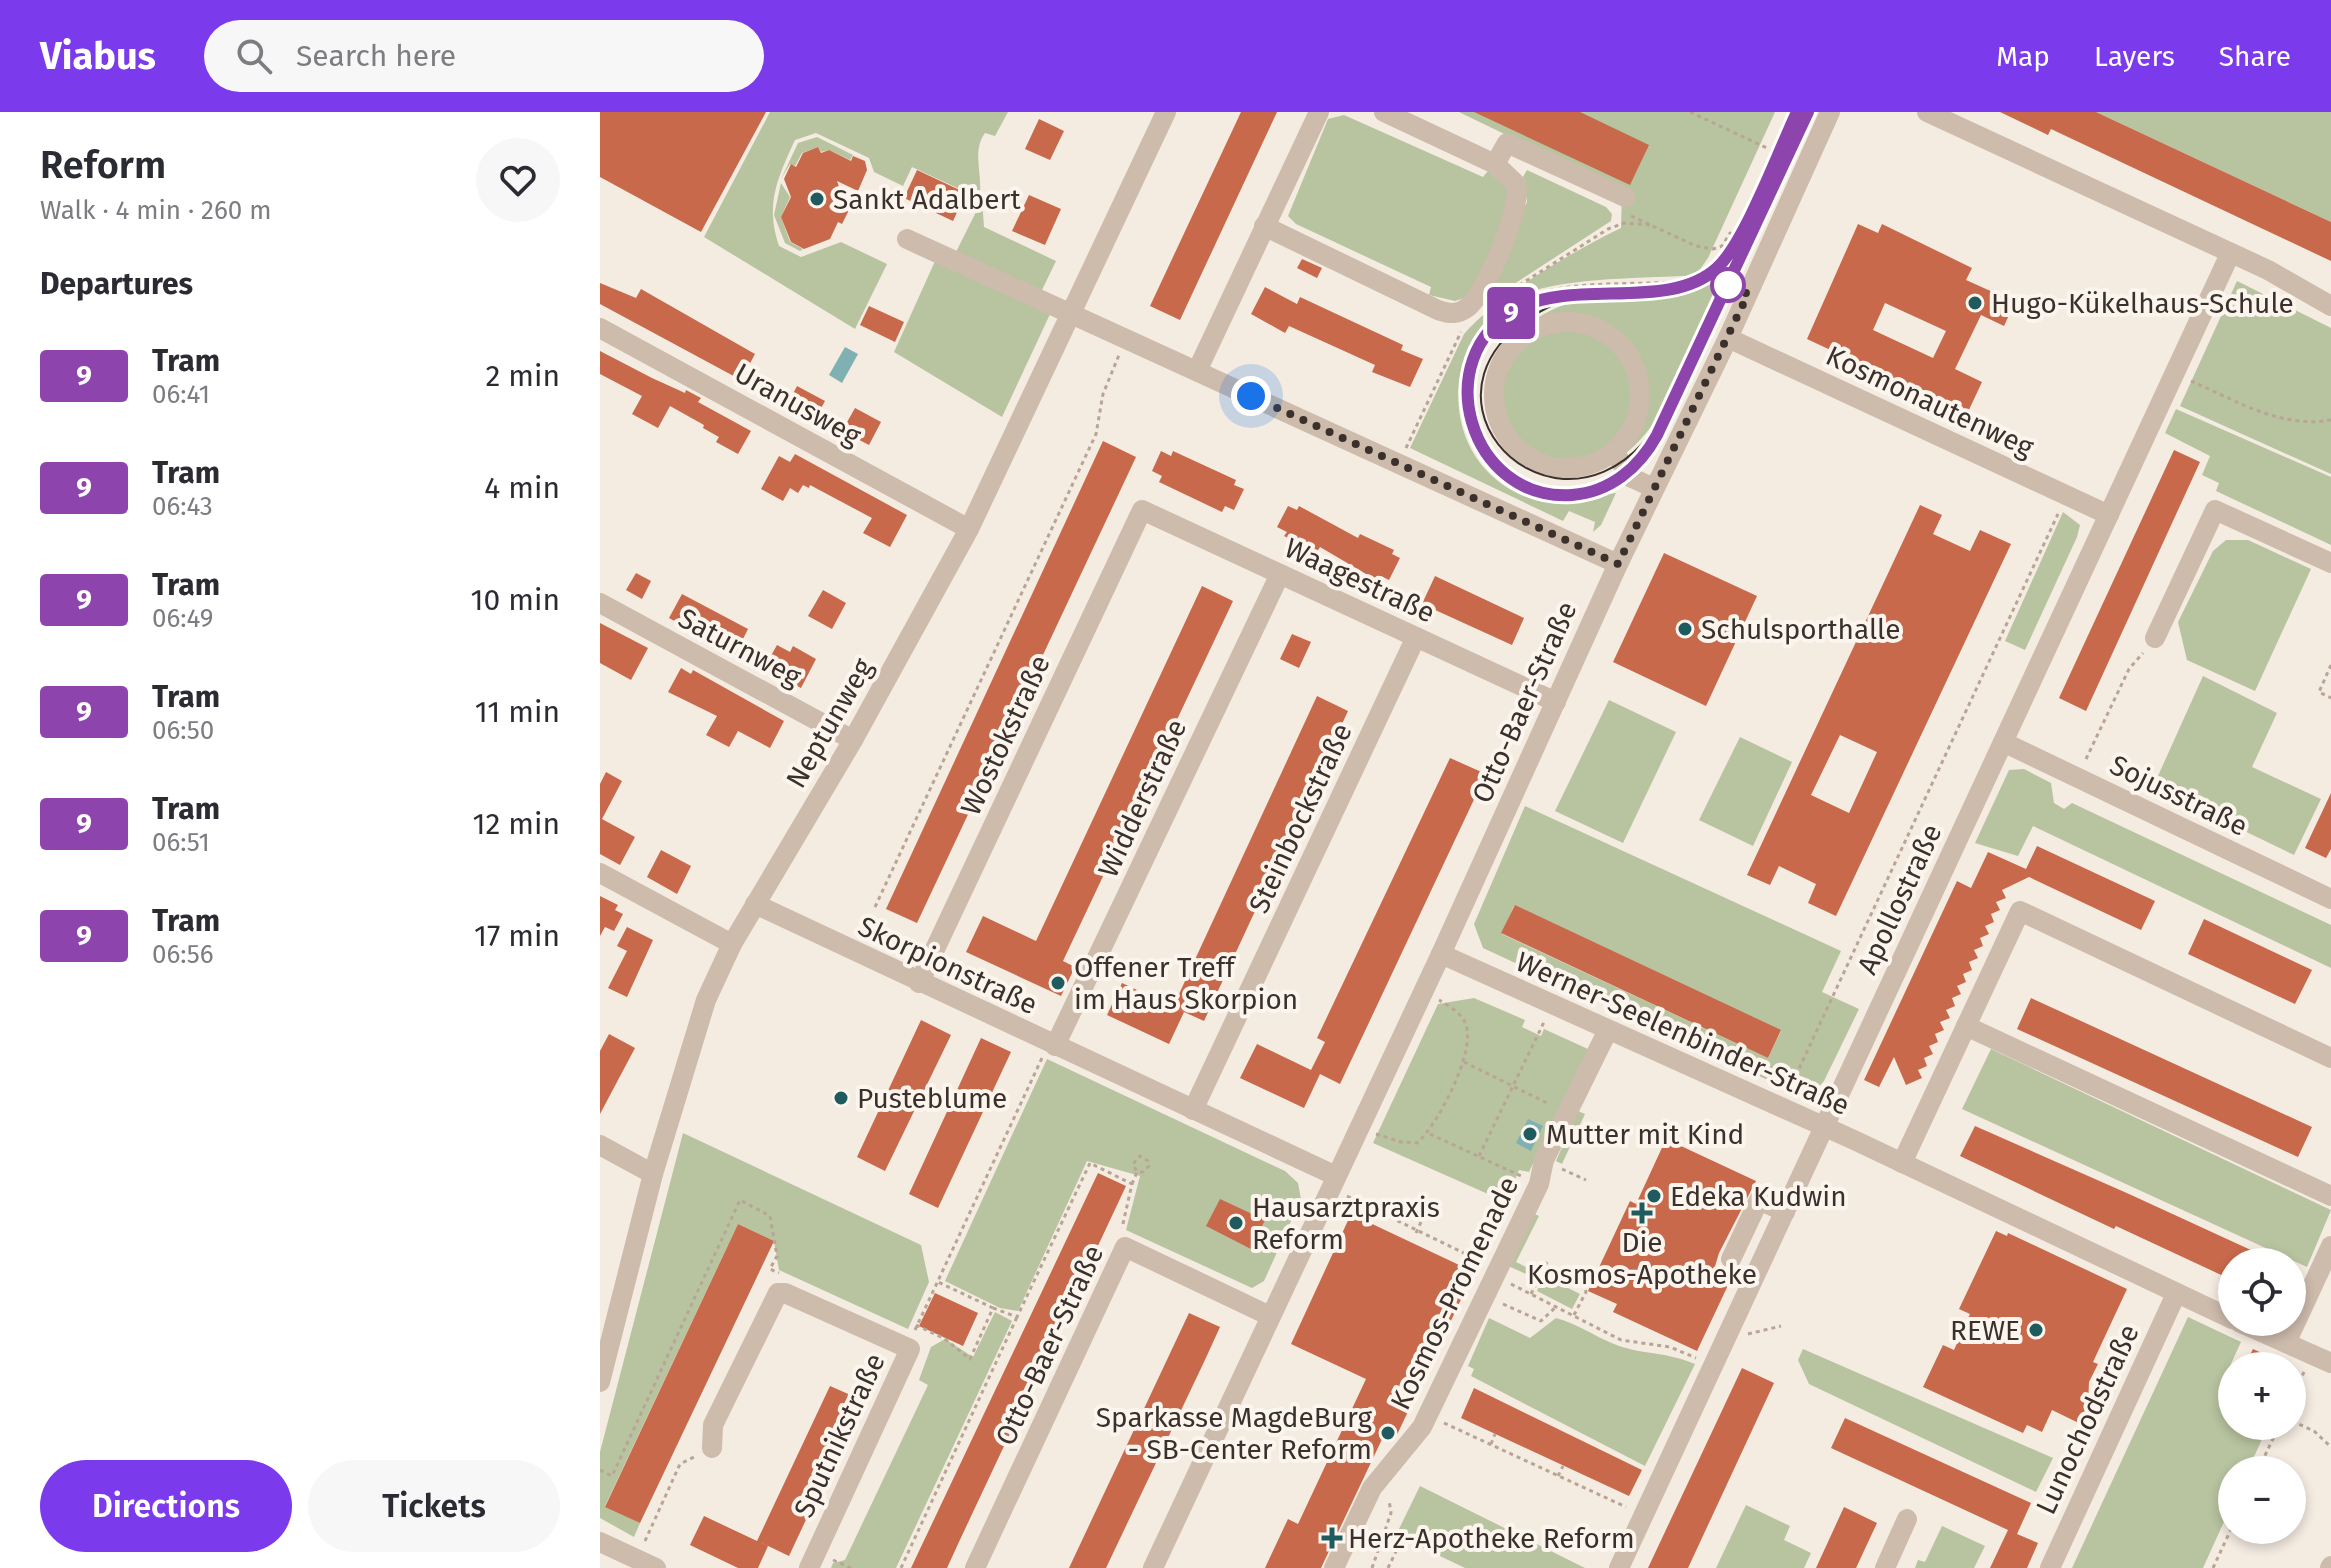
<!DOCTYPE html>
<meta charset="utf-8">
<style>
body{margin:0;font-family:"Fira Sans",sans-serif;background:#f7f7f7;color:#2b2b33;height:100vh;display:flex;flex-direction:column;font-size:30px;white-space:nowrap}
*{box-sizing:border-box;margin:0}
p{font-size:26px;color:#7c7c81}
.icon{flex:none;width:44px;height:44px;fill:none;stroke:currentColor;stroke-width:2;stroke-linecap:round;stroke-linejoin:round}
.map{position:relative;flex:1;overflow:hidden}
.drawer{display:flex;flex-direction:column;background:#fff;width:600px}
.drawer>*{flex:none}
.badge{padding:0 16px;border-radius:6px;font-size:28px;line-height:52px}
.controls{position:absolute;left:1618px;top:1136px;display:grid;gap:16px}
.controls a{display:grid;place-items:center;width:88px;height:88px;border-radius:50%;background:#fff;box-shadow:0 4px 12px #0003;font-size:40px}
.you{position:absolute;width:40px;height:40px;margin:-20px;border:6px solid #fff;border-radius:50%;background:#1a73e8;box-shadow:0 0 0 12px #1a73e833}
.map>.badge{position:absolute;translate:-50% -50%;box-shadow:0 0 0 4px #fff}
h2{padding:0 40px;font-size:30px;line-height:72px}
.round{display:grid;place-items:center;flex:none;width:84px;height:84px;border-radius:42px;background:#f7f7f7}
.summary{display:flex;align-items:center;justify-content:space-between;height:136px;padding:0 40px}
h1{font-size:38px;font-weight:600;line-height:60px}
.button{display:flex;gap:16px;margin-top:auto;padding:16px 40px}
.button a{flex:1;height:92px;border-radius:48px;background:#7c3aed;color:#fff;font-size:32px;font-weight:600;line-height:92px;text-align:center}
.button a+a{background:#f7f7f7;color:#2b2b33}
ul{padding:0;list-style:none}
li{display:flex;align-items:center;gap:24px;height:112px;padding:0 40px}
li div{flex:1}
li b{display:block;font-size:30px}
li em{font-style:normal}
li .badge{min-width:88px;font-weight:700;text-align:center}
header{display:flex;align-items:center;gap:48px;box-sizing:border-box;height:112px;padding:0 40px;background:#7c3aed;color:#fff}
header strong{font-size:38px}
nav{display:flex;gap:44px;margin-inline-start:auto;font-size:28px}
.search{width:560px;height:72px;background:#f7f7f7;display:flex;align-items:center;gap:20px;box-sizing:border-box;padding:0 28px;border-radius:44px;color:#7c7c81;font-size:30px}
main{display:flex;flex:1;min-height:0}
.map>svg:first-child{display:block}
.green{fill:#b8c4a0;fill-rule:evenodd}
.water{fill:#7fb0b2}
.building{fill:#c8694b;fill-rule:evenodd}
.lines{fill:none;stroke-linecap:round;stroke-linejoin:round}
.path{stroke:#b9a596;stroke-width:3;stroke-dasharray:4 4;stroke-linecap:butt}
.minor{stroke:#cdbbac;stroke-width:20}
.tram{stroke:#3b302b;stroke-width:2}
.line-casing{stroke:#fff;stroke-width:18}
.line{stroke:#8e44ad;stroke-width:12}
.walk{stroke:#3b302b;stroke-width:8;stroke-dasharray:0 14.4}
.poi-dot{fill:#1f5a5e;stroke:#fbf5ee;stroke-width:3}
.stop-dot{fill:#fff;stroke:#8e44ad;stroke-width:4}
.labels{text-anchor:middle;stroke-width:8;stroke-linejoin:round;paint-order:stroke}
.poi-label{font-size:28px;fill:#3b302b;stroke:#fbf5ee;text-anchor:start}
.street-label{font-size:28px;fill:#3b302b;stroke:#fbf5ee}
</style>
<header>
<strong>Viabus</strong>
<div class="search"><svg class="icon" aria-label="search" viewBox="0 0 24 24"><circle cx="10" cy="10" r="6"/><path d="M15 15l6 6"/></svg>Search here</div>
<nav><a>Map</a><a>Layers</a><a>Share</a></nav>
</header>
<main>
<section class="drawer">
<div class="summary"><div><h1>Reform</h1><p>Walk · 4 min · 260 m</p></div><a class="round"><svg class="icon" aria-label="heart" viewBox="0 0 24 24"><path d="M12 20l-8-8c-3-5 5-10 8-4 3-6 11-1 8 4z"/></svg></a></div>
<h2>Departures</h2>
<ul>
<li><span class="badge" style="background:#8e44ad;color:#fff">9</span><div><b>Tram</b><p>06:41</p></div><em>2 min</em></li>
<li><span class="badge" style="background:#8e44ad;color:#fff">9</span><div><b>Tram</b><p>06:43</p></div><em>4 min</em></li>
<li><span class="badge" style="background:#8e44ad;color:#fff">9</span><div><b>Tram</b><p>06:49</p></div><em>10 min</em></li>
<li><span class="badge" style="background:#8e44ad;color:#fff">9</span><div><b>Tram</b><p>06:50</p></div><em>11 min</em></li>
<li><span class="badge" style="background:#8e44ad;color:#fff">9</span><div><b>Tram</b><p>06:51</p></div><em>12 min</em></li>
<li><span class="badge" style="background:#8e44ad;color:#fff">9</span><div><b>Tram</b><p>06:56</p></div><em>17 min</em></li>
</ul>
<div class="button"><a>Directions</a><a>Tickets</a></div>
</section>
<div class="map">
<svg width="1731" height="1456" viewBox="0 0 1731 1456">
<rect width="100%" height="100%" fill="#f4ebe1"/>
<!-- green -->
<g class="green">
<path d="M170,0H408L395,24L385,21C369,42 388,72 376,95L363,88L366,80L312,55L303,74L274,60L269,46L216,21L195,28C177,67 165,92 179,134L201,145L241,130L287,152L255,217L104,125Z"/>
<path d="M859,0H1175L1108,146L1096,163C1048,167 962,164 921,184C836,224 837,352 927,385C968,400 982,384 1016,381L1001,413L993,420L995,410L969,399L963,409L810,336L864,222C896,184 975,138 1021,116L1022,79Z"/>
<path d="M1496,0H1731V110Z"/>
<path d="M744,3L883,65L888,59L908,77L909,94L876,175L865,186L855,189L829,183L831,175L696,112L688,104L728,7Z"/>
<path d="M217,25L253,43L250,48L229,38L221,40L218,35L202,41L195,54L190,52L181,67L198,31Z"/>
<path d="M927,58L1006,95L1012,102L1011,109L877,196L927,90L923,65Z"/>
<path d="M181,71L190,85L181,105L190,130L203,137L200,139L185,131L174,103Z"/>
<path d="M382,88L384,115L456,149L441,180L356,140Z"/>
<path d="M1140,133C1136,153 1119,178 1110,198C1082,256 1057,345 985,361C906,378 851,278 913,224C933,206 957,193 982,188C1041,176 1105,195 1140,133Z"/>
<path d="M336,147L451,200L402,305L294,240Z"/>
<path d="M1637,169L1731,216V362L1580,294Z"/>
<path d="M1576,297L1731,365V433L1616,379L1619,371L1602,363L1610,344L1565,321Z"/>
<path d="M1463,400L1480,413L1477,425L1425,538L1405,529Z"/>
<path d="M1626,428H1648L1711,457L1655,579L1587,548L1578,510L1613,439Z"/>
<path d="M1603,564L1677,601L1652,655L1721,687L1694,743L1553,675Z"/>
<path d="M1009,588L1076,620L1023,731L955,699Z"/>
<path d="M1140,625L1192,650L1153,734L1099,708Z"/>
<path d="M1424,657L1451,671L1454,691L1464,697L1472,691L1731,813V856L1433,714L1418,744L1375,731L1409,658Z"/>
<path d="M925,694L1241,839L1222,880L1259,897L1224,969L1216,978L1204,981L1185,976L883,836L874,812ZM914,794L1181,919L1168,946L902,822Z"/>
<path d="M874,886L925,908L922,915L941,924L944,917L988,937L929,1060L919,1058L906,1090L773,1031L838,892Z"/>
<path d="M1391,937L1731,1098L1707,1155L1362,997Z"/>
<path d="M447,947L685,1059L698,1071L701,1087L664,1169L652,1176L526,1118L540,1064L487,1049L418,1199L400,1196L345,1169Z"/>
<path d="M978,999L985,1002L962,1052L956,1049Z"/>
<path d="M83,1021L321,1133L329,1170L308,1217L179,1158L174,1129L138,1112L5,1394L40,1411L34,1425L0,1406V1340Z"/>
<path d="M932,1101L939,1104L916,1150L938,1161L935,1166L906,1153Z"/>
<path d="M944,1164L980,1182L972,1197L937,1179Z"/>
<path d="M395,1200L412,1209L296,1456H231L233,1451L245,1448L328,1273L319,1268L331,1235L345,1227L373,1245Z"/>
<path d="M1588,1205L1641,1230L1618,1280L1632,1287V1314H1668L1648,1358H1632V1392L1603,1456H1472Z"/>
<path d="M889,1206L930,1226L956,1206C978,1212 994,1224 1014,1232C1041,1243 1064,1239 1095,1252L1045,1354L871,1264L874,1257L868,1254Z"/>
<path d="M1203,1237L1453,1346L1436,1380L1209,1272L1198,1248Z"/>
<path d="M820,1374L985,1456H865L796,1423Z"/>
<path d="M1146,1393L1190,1414L1184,1428L1211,1441L1204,1456H1116Z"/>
<path d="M1342,1414L1385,1434L1374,1456H1315L1318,1448L1325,1450Z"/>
</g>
<!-- water -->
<g class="water">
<path d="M245,235L258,242L242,271L229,263Z"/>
<path d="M928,1007L943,1014L931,1039L916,1031Z"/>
</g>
<!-- building -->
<g class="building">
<path d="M0,0H166L101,120L0,65Z"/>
<path d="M641,0H677L580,208L550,194Z"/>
<path d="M874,0H980L1049,33L1030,73Z"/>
<path d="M1400,0H1496L1731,110V149L1451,17L1448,23Z"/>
<path d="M439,7L464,19L450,48L425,37Z"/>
<path d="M218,35L221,41L229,38L251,49L253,44L265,49L267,58L258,79L237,69L248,100L242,112L238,110L230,127L204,137L191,130L181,105L191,85L184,67L191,52L196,55L203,41Z"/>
<path d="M317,58L366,81L353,109L304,86Z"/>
<path d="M429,83L461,97L445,133L412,119Z"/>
<path d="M1258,112L1278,121L1282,112L1372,156L1366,168L1415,190L1404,214L1381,203L1355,257L1382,270L1367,302L1207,227ZM1285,191L1346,219L1333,246L1273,218Z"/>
<path d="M702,147L722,156L717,166L697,156Z"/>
<path d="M0,171L36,186L41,177L155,242L141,268L0,192Z"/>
<path d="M665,175L697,192L700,185L803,233L801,238L823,247L810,275L772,260L775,253L689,214L685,221L651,202Z"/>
<path d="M269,194L304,210L295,230L260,213Z"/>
<path d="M0,239L52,266L85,281L86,278L101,286L98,290L151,319L138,342L116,330L119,325L103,316L104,313L70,294L58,316L32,302L42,284L0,262Z"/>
<path d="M197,274L225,289L213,311L185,297Z"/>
<path d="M255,296L281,310L269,333L242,319Z"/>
<path d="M503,329L536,345L317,811L286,797Z"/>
<path d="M1574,338L1600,350L1486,599L1459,586Z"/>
<path d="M561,339L571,344L573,339L636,368L634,373L644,377L634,398L625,394L622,400L559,370L562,364L552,359Z"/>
<path d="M195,342L307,403L290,435L263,421L272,406L210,373L209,376L203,373L198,381L190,376L183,389L161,377L179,344L190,350Z"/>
<path d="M1320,393L1342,403L1333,422L1370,439L1380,418L1411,432L1236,804L1208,791L1216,772L1179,754L1170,773L1147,763ZM1240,623L1277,640L1249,701L1211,683Z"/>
<path d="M688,394L697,398L699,394L758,426L760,422L794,438L792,442L800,446L789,468L781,464L778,469L720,435L717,440L684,424L687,420L677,415Z"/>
<path d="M1064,441L1157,484L1106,594L1013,550Z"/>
<path d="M36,461L51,469L42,487L26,478Z"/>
<path d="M835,464L924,506L912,533L822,492Z"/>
<path d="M602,474L633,489L463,849L475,855L461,884L366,840L383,804L436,829Z"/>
<path d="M223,478L246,491L232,517L208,504Z"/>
<path d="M82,482L148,517L135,543L69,506Z"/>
<path d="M0,511L48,536L31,568L0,551Z"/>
<path d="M692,522L711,530L699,556L680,547Z"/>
<path d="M177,533L190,540L193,534L216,547L201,576L164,556Z"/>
<path d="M81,556L91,562L93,558L184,609L170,636L138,619L129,635L106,623L117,604L68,580Z"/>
<path d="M717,584L748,599L604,909L573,895Z"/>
<path d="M850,646L886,662L740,972L720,962L704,996L640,966L657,932L711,958L725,930L717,926Z"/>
<path d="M6,660L22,669L2,707L35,725L20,753L0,742V672Z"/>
<path d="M1731,681V737L1726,746L1705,736Z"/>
<path d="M1437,734L1555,789L1541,818L1429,765L1402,778L1406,786L1396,790L1400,798L1391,802L1394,810L1385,814L1389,822L1380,826L1383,834L1374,838L1378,846L1369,850L1372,858L1363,862L1366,870L1357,874L1361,882L1352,886L1355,894L1346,898L1350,906L1340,910L1344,918L1335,922L1338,930L1329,934L1333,942L1324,946L1327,954L1318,958L1322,966L1306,973L1294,945L1279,975L1264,968L1357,769L1371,776L1388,740L1426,757Z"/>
<path d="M61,738L91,754L77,782L47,765Z"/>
<path d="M0,784L18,793L15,798L23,802L14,819L5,815L0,824Z"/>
<path d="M915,793L1181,918L1168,946L901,821Z"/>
<path d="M1604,807L1712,858L1695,892L1588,842Z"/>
<path d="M27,815L53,828L27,885L8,876L27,839L17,834Z"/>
<path d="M522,871L584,900L569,932L507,903Z"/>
<path d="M1431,886L1712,1015L1698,1045L1417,917Z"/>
<path d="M321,908L351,923L285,1059L257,1045Z"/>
<path d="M9,922L35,936L0,1002V939Z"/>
<path d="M381,926L411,940L338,1096L309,1082Z"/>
<path d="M1375,1014L1529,1082L1677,1150H1632V1168L1516,1114L1514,1117L1360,1044Z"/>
<path d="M1066,1027L1156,1069L1119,1141L1113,1161L1130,1169L1097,1239L1013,1200L1017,1192L988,1179L1030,1089L1036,1092Z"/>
<path d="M498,1061L526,1074L358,1432L347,1456H311Z"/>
<path d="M620,1087L665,1108L651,1137L606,1114Z"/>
<path d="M751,1102L874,1160L795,1327L784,1323L721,1456H665L688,1407L698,1412L766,1267L691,1232Z"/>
<path d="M138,1112L174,1129L40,1411L5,1395Z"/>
<path d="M1396,1119L1407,1124L1408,1121L1527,1177L1493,1250L1498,1252L1489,1270L1487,1315L1452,1298L1442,1320L1427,1313L1423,1321L1323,1275L1343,1233L1354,1238L1370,1202L1359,1197Z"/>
<path d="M335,1181L378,1201L363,1234L319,1214Z"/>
<path d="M589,1201L620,1215L604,1250L506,1456H469Z"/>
<path d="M1653,1237L1689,1254H1645Z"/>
<path d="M1142,1256L1174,1271L1108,1413L1088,1456H1048Z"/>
<path d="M230,1274L262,1288L189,1444L162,1431L168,1434L158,1456H138L90,1433L104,1404L157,1429Z"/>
<path d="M874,1276L1042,1358L1029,1384L861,1306Z"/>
<path d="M1245,1306L1431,1391L1417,1422L1438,1431L1427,1456H1390L1408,1418L1231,1336Z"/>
<path d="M1244,1395L1277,1411L1256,1456H1216Z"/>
</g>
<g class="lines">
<!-- path -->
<g class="path">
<path d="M1090,0L1169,37"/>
<path d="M1031,104L1096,134L1113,137L1122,134L1130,121L1150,130"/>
<path d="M899,186L1008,117L1024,111L1050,113"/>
<path d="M1591,269C1635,288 1681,317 1731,308"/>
<path d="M806,336L861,220"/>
<path d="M1016,377C884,442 794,239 925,186C969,168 1027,173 1075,170"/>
<path d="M1731,553L1719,580L1731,586"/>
<path d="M1486,647L1529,557L1543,541"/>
<path d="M275,795L496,322L503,282L519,243"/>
<path d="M864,950L949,992"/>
<path d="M1189,978L1458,402"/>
<path d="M776,1022L801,1030L817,1031C837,1014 876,940 866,913C862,901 849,894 839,888"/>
<path d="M830,1022L921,1064"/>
<path d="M879,1044L945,908"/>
<path d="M962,1057L986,1068"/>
<path d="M532,1072L537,1060H543L549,1054L548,1049L540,1044L533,1052L537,1060"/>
<path d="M747,1084L880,1149"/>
<path d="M816,1121L832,1086"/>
<path d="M911,1172L1021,1228L1070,1235L1096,1246"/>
<path d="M931,1182L947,1150"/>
<path d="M903,1192L941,1209L957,1194"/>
<path d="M393,1196L417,1205L490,1051L532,1072L522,1116"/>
<path d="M974,1203L986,1180L983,1165"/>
<path d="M316,1213L345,1227L370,1247L393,1196L336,1169"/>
<path d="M315,1218L442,946"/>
<path d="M1148,1222L1181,1214"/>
<path d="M1692,1285L1704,1260"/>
<path d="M1692,1309L1714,1319L1730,1334"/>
<path d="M844,1311L1026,1395"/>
<path d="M891,1332L895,1322"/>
<path d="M0,1358L12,1364L140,1088L170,1104L177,1144L170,1157L179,1161"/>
<path d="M1658,1358L1679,1314"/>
<path d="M958,1364L963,1354"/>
<path d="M45,1429L80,1352L94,1345"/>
<path d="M233,1448L251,1456"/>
<path d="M301,1456L417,1205"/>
<path d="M772,1456L791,1401L789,1388"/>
<path d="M788,1456L800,1431"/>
<path d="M1613,1456L1632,1415"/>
</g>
<!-- minor -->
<g class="minor">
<path d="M1327,0L1668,158L1731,194"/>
<path d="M895,52L907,31L1025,85"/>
<path d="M664,114L838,198C849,202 858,203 868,195C887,179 922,96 916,72L895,52L784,0"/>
<path d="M307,127L1018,452"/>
<circle cx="967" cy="283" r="73"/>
<path d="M0,216L369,417"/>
<path d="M1128,226L1509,403"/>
<path d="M597,259L719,0"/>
<path d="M1013,339L1032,366L1054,376"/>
<path d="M0,491L253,628"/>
<path d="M1555,526L1615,398L1731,451"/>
<path d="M1403,630L1731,787"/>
<path d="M0,761L132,832"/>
<path d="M155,792L736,1064"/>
<path d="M841,842L1254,1028L1632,1207"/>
<path d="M319,871L542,398L956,590"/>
<path d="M1366,914L1731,1084"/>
<path d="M455,934L680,462"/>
<path d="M593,998L816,525"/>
<path d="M0,1033L53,1062"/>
<path d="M1302,1051L1420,799L1731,946"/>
<path d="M1131,1147L1159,1088L1185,1100"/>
<path d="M1639,1210L1731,1251"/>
<path d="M1686,1231L1731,1134"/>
<path d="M0,1270L53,1062L106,888L132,832L253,628L369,417L566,0"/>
<path d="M112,1336L113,1313L178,1181H185L310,1237L209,1456"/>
<path d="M0,1430L56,1456"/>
<path d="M375,1456L525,1135L670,1204"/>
<path d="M553,1456L841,842L1018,452L1128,226L1230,0"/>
<path d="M734,1456L772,1376L822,1315L939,1072L944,1048L1007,920"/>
<path d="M1019,1456L1630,142"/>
<path d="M1285,1456L1307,1407"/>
<path d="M1450,1456L1576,1182"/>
<path d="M1730,1456L1731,1454"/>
</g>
<!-- tram -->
<g class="tram">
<path d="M1197,0C1179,38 1145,130 1117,156C1056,213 922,140 876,240C822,359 993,443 1057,323L1208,0"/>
<path d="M957,191C786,269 942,443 1044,330"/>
</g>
</g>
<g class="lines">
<defs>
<path id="line" d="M1197,0C1179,38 1145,130 1117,156C1069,200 975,166 917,197C827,245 869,390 972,383C1010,380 1039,356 1057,323L1208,0"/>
</defs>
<!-- line casing -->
<use href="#line" class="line-casing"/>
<!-- line -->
<use href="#line" class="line"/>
<!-- walk -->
<path class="walk" d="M651,284L1018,452L1148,182L1128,173"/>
</g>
<!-- markers -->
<g class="poi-dot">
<circle cx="217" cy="87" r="8"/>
<circle cx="1375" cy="191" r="8"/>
<circle cx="1085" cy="517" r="8"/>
<circle cx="458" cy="871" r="8"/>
<circle cx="241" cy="986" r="8"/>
<circle cx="930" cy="1022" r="8"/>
<circle cx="1054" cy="1084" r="8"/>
<path d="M1038 1089h8v8h8v8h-8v8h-8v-8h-8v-8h8z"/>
<circle cx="636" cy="1111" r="8"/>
<circle cx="1436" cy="1218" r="8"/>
<circle cx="788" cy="1321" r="8"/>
<path d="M728 1414h8v8h8v8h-8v8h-8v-8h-8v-8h8z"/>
</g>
<circle class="stop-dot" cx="1128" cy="173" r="16"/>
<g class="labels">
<!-- poi labels -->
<g class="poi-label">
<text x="233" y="97">Sankt Adalbert</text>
<text x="1391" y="201">Hugo-Kükelhaus-Schule</text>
<text x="1101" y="527">Schulsporthalle</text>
<text x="474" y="865">Offener Treff<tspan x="474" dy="32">im Haus Skorpion</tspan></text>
<text x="257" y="996">Pusteblume</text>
<text x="946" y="1032">Mutter mit Kind</text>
<text x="1070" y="1094">Edeka Kudwin</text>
<text x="652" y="1105">Hausarztpraxis<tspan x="652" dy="32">Reform</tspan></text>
<text x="1042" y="1140" text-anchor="middle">Die<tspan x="1042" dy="32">Kosmos-Apotheke</tspan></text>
<text x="1420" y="1228" text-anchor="end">REWE</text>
<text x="772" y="1315" text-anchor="end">Sparkasse MagdeBurg<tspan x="772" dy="32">- SB-Center Reform</tspan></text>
<text x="748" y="1436">Herz-Apotheke Reform</text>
</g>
<!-- street labels -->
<g class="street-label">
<text transform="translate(1330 289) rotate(25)" y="10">Kosmonautenweg</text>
<text transform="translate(198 292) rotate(29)" y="10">Uranusweg</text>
<text transform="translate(760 468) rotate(25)" y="10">Waagestraße</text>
<text transform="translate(140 535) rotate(28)" y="10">Saturnweg</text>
<text transform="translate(924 590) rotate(-66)" y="10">Otto-Baer-Straße</text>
<text transform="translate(229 611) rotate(-60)" y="10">Neptunweg</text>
<text transform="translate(405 623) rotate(-65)" y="10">Wostokstraße</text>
<text transform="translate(1579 683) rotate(26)" y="10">Sojusstraße</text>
<text transform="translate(542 686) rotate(-65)" y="10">Widderstraße</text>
<text transform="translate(700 706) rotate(-65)" y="10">Steinbockstraße</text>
<text transform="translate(1299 787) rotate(-65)" y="10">Apollostraße</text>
<text transform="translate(348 853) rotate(25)" y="10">Skorpionstraße</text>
<text transform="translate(1083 921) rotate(24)" y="10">Werner-Seelenbinder-Straße</text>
<text transform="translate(854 1181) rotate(-64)" y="10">Kosmos-Promenade</text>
<text transform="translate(449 1233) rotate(-65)" y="10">Otto-Baer-Straße</text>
<text transform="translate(1487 1307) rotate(-65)" y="10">Lunochodstraße</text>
<text transform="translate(239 1323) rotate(-65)" y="10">Sputnikstraße</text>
</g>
</g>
</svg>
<div class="controls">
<a><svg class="icon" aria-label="locate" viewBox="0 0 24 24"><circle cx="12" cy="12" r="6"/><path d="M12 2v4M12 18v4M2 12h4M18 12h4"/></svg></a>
<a>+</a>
<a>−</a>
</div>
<div class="you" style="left:651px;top:284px"></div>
<b class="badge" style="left:911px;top:201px;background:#8e44ad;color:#fff">9</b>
</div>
</main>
